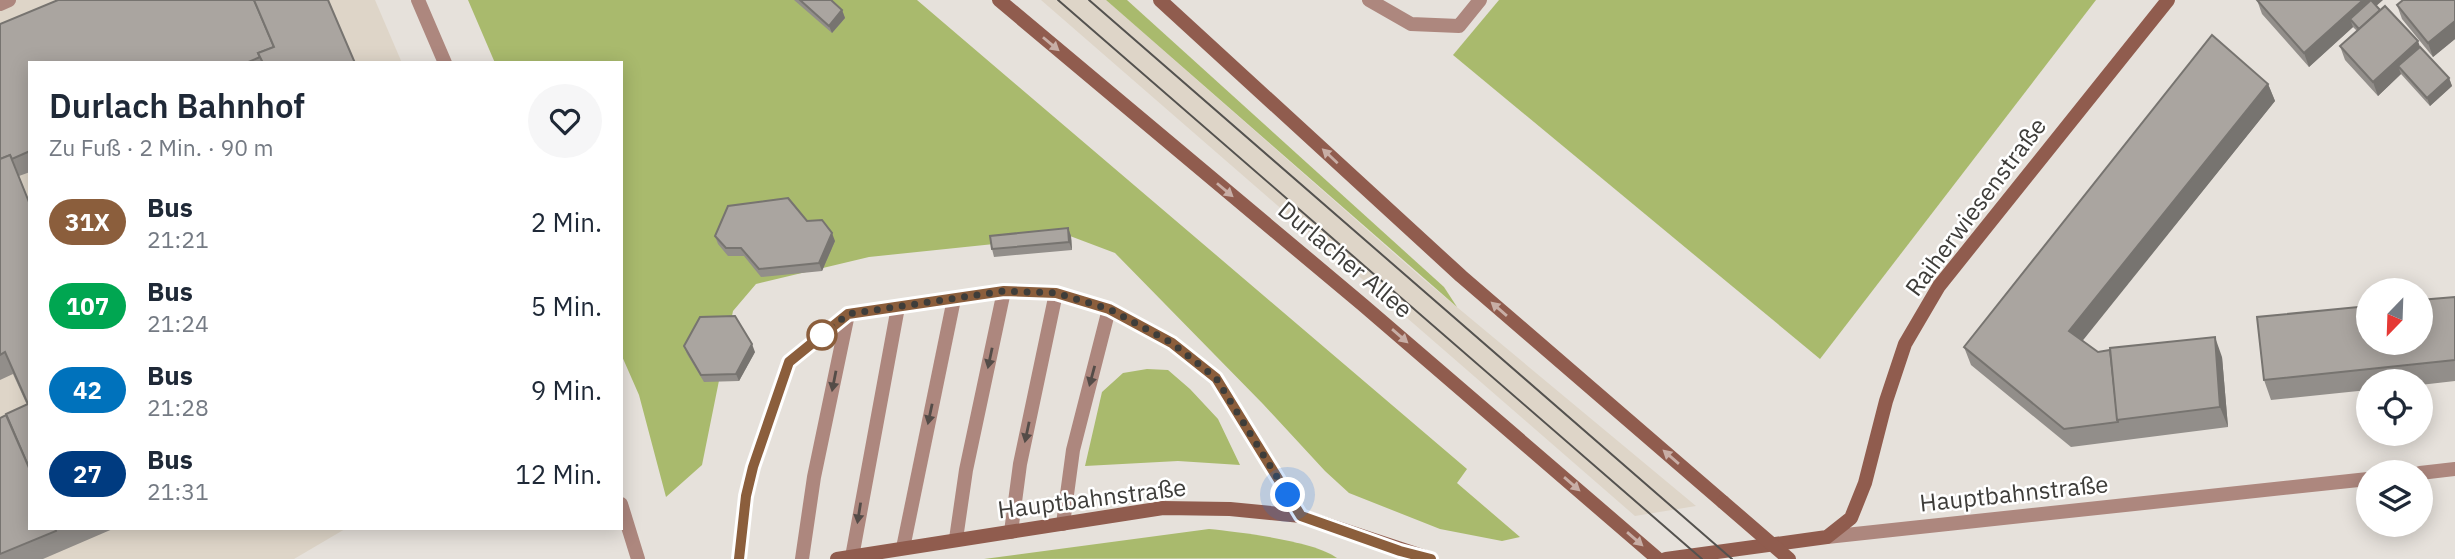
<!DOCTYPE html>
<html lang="de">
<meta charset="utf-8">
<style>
body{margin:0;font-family:"IBM Plex Sans",sans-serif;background:#f6f6f7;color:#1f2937;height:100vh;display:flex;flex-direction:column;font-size:26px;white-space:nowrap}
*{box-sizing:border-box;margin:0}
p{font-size:23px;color:#747a83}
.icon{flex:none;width:38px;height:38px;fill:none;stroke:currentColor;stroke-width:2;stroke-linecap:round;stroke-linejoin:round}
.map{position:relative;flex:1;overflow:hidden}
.panel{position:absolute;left:28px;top:61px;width:595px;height:469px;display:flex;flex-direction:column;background:#fff;border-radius:0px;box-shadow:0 4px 18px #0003}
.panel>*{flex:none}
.badge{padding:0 14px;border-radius:23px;font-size:24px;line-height:46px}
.needle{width:46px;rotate:203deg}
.fabs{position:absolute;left:2356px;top:278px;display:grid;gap:14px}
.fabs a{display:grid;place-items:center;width:77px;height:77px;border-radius:50%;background:#fff;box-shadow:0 4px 18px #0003;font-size:35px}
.you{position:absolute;width:35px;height:35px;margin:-18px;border:5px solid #fff;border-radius:50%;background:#1a73e8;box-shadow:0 0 0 10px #1a73e833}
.map>.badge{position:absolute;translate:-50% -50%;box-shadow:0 0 0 4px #fff}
.round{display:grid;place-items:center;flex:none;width:74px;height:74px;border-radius:37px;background:#f6f6f7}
.headline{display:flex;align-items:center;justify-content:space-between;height:119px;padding:0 21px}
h1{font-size:33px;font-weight:600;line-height:52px}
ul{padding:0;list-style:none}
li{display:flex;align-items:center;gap:21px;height:84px;padding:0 21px}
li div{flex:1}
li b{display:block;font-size:26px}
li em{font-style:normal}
li .badge{min-width:77px;font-weight:700;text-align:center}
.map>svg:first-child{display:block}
.built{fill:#ded5c8}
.green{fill:#a9ba6d}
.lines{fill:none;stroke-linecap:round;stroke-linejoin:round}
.lane{stroke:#ad877e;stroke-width:14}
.street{stroke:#ad877e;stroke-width:14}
.secondary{stroke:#905c4e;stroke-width:14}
.tram{stroke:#54524f;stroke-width:2}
.secondary-bridge{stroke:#905c4e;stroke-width:14}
.wall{fill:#928e8a}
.shaded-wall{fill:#777470}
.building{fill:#aaa5a0;stroke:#777470;stroke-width:2}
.oneway{fill:#c8aea6}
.oneway2{fill:#544c48}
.line-casing{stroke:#fff;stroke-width:16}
.line{stroke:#8b5e3c;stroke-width:10}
.walk{stroke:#3e3d3a;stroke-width:7;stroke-dasharray:0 12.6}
.stop-dot{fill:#fff;stroke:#8b5e3c;stroke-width:3.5}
.labels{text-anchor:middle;stroke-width:5;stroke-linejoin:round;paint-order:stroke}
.street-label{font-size:24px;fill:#3e3d3a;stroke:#fff}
</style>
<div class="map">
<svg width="2455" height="559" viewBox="0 0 2455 559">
<rect width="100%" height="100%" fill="#e6e1db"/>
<!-- built -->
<g class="built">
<path d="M0,0H375L402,63H30V528L345,529L294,559H0Z"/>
<path d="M1041,0H1106L1422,278L1696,506L1635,516Z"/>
</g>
<!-- green -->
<g class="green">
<path d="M468,0H917L1467,469L1457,483L1520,537L1502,541L1440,529L1349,493L1325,471L1263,404L1115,253L1070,236L869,257L756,284L733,311L702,465L666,497L639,395L621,354V63H495Z"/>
<path d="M1106,0H1127L1444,287L1457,307Z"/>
<path d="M1499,0H2096L1820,359L1453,55Z"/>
<path d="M1147,369L1168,370L1190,389L1218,419L1240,465L1178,461L1085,466L1102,392L1123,373Z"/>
<path d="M1209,529C1239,532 1315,541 1337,558L984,559Z"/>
</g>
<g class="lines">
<!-- lane -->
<g class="lane">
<path d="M0,4L9,0"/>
<path d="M1063,524L1073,450L1109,309"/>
<path d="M1011,532L1020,464L1056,293"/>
<path d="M956,539L966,470L1004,291"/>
<path d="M903,548L954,299"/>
<path d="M852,557L898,307"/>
<path d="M739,559L746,496L753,467L789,362L848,314L1004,291L1056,293L1109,309L1172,343L1216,378L1301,516"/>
<path d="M802,559L814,477L848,314"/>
</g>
<!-- street -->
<g class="street">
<path d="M418,0L445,63"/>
<path d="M1369,0L1411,24L1459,26L1480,0"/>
<path d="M2420,473L2455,469"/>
<path d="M621,504L638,559"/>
<path d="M1827,537L2368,479"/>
</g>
<!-- secondary -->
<g class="secondary">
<path d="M999,0L1363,305L1658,559"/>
<path d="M1160,0L1461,276L1723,502"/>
<path d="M837,559L1163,508L1230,509L1301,516L1431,559"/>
<path d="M1666,559L1827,537L1851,518L1865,483L1886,401L1905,344L1939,286L2168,0"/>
</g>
<!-- tram -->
<g class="tram">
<path d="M1058,0L1702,559"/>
<path d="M1089,0L1732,559"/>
</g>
<!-- secondary-bridge -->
<path class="secondary-bridge" d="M1723,502L1789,559"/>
</g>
<!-- wall -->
<g class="wall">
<path d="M794,0H831L842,10L845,18L832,33Z"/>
<path d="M2257,0L2377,6L2420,47L2449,78L2452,86L2430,106L2401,74L2378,96L2345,60L2340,46L2357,31L2353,27L2309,67L2262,14Z"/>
<path d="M2455,0V39L2433,57L2402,19L2397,5Z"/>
<path d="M0,24L355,63H30V172L19,176L29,202L30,528H115L43,559H0V418L27,405L13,374L0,380Z"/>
<path d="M2268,84L2275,101L2082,340L2098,352L2222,357L2228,427L2071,447L1971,365L1964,347Z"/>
<path d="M1068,228L1071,236L1072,250L994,257L992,249Z"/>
<path d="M715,236L835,241L822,271L761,277L744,256H728L718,244Z"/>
<path d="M2455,297V381L2420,385V382H2368V390L2271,400L2264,380Z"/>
<path d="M684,346L755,352L739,381L704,382L687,354Z"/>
</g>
<!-- shaded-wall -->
<g class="shaded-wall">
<path d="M2363,0H2383L2355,25L2350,19L2353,27L2309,67L2304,53Z"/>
<path d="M842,10L845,18L832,33L829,26Z"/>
<path d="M2455,21V39L2433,57L2428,43Z"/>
<path d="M2418,41L2423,55L2398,66L2401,74L2378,96L2373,82Z"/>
<path d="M2449,78L2452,86L2430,106L2427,98Z"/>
<path d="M2268,84L2275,101L2076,349L2069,331Z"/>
<path d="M1068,228L1071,236L1072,250L1069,242Z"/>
<path d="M832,233L835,241L822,271L819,263Z"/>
<path d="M2215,337L2222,357L2228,427L2220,407Z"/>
<path d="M752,344L755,352L739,381L736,374Z"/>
</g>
<!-- building -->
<g class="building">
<path d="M58,0H254L274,47L258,53L260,57L246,63H30V151L12,159L10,155L0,159V24Z"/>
<path d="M254,0H328L355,63H263L258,53L274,47Z"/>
<path d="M800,0H831L842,10L829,26Z"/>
<path d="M2257,0H2363L2304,53Z"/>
<path d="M2371,0L2380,10L2359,29L2350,19Z"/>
<path d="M2403,0H2455V21L2428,43L2397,5Z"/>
<path d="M2385,6L2418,41L2373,82L2340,46Z"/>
<path d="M2212,35L2268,84L2069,331L2098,352L2110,350L2118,422L2064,429L1964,347Z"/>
<path d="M2420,47L2449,78L2427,98L2398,66Z"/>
<path d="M10,155L29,202H30V470L6,414L28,404L5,352L0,355V159Z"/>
<path d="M788,198L807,221L822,220L832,233L819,263L759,269L741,248H726L715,236L728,206Z"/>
<path d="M1068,228L1069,242L992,249L990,236Z"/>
<path d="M2455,297V360L2264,380L2257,317L2368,306V343H2420V300Z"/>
<path d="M735,316L752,344L736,374L701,375L684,346L700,317Z"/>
<path d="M2215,337L2220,407L2117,420L2110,348Z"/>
<path d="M6,415L30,470V528H55L56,531L0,554V418Z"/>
</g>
<!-- one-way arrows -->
<defs><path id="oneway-solid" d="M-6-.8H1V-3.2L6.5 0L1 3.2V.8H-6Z" transform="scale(1.75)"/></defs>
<g class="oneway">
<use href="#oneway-solid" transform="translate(1051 44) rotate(40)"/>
<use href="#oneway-solid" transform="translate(1330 156) rotate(-137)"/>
<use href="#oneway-solid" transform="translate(1225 190) rotate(40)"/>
<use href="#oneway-solid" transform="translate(1499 309) rotate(-139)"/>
<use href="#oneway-solid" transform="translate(1400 336) rotate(41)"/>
<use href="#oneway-solid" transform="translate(1671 457) rotate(-139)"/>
<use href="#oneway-solid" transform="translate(1572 484) rotate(41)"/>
<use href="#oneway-solid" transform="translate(1635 539) rotate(41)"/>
</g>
<g class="oneway2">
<use href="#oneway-solid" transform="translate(990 358) rotate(102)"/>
<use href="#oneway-solid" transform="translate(1092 376) rotate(105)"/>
<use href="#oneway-solid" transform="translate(834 381) rotate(101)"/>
<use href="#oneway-solid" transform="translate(930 414) rotate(102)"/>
<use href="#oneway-solid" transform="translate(1027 432) rotate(102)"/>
<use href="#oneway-solid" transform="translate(859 513) rotate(99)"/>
</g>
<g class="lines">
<defs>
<path id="line" d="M739,559L746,496L753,467L789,362L848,314L1004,291L1056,293L1109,309L1172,343L1216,378L1301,516L1400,551L1431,559"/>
</defs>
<!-- line casing -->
<use href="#line" class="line-casing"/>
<!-- line -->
<use href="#line" class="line"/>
<!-- walk -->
<path class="walk" d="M822,335L848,314L1004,291L1056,293L1109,309L1172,343L1216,378L1288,495"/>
</g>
<!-- markers -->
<circle class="stop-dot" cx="822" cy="335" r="14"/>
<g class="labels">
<!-- street labels -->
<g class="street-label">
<text transform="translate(1976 207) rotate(-53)" y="8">Raiherwiesenstraße</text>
<text transform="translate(1345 260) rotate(40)" y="8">Durlacher Allee</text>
<text transform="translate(2014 494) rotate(-6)" y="8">Hauptbahnstraße</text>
<text transform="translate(1092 499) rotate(-7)" y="8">Hauptbahnstraße</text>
</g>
</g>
</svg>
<div class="fabs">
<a><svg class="needle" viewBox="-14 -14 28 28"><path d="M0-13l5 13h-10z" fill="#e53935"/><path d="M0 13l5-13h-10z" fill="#747a83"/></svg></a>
<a><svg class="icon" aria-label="locate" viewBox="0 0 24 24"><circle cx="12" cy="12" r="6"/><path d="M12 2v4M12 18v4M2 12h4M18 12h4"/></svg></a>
<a><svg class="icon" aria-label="layers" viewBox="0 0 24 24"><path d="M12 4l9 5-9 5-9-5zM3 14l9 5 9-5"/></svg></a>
</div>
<div class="you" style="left:1288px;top:495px"></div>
<section class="panel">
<div class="headline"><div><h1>Durlach Bahnhof</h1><p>Zu Fuß · 2 Min. · 90 m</p></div><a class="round"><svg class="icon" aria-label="heart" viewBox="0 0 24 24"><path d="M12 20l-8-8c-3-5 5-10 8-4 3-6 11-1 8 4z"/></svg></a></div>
<ul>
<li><span class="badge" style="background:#8b5e3c;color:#fff">31X</span><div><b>Bus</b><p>21:21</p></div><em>2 Min.</em></li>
<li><span class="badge" style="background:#00a651;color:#fff">107</span><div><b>Bus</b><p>21:24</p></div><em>5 Min.</em></li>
<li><span class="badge" style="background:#0072bc;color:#fff">42</span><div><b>Bus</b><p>21:28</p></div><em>9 Min.</em></li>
<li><span class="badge" style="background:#003b80;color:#fff">27</span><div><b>Bus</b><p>21:31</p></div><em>12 Min.</em></li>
</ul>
</section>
</div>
